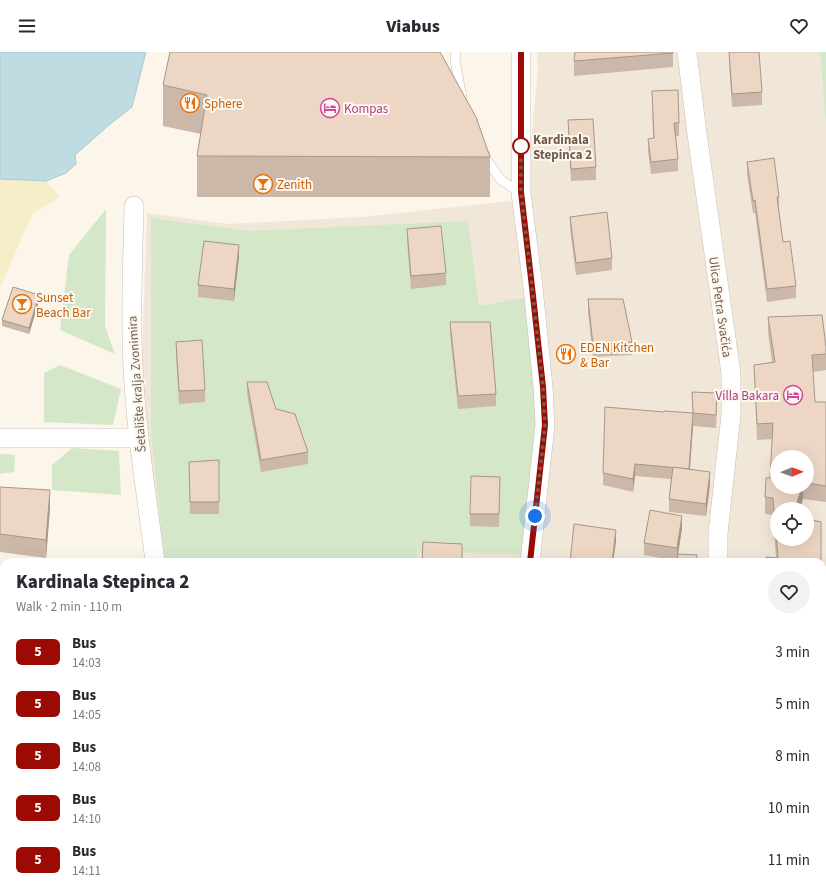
<!DOCTYPE html>
<meta charset="utf-8">
<style>
body{margin:0;font-family:"Source Sans 3",sans-serif;background:#f2f2f3;color:#2b2b33;height:100vh;display:flex;flex-direction:column;font-size:15px;white-space:nowrap}
*{box-sizing:border-box;margin:0}
p{font-size:13px;color:#7c7c81}
.icon{flex:none;width:22px;height:22px;fill:none;stroke:currentColor;stroke-width:2;stroke-linecap:round;stroke-linejoin:round}
.map{position:relative;flex:1;overflow:hidden}
.panel{position:absolute;left:0px;top:506px;width:826px;height:336px;display:flex;flex-direction:column;background:#fff;border-radius:12px 12px 0 0;box-shadow:0 4px 16px #0002}
.panel>*{flex:none}
.badge{padding:0 8px;border-radius:6px;font-size:14px;line-height:26px}
.needle{width:26px;rotate:89deg}
.buttons{position:absolute;left:770px;top:398px;display:grid;gap:8px}
.buttons a{display:grid;place-items:center;width:44px;height:44px;border-radius:50%;background:#fff;box-shadow:0 4px 16px #0002;font-size:20px}
.you{position:absolute;width:20px;height:20px;margin:-10px;border:3px solid #fff;border-radius:50%;background:#1a73e8;box-shadow:0 0 0 6px #1a73e833}
.map>.badge{position:absolute;translate:-50% -50%;box-shadow:0 0 0 2px #fff}
.round{display:grid;place-items:center;flex:none;width:42px;height:42px;border-radius:21px;background:#f2f2f3}
.headline{display:flex;align-items:center;justify-content:space-between;height:68px;padding:0 16px}
h1{font-size:19px;font-weight:800;line-height:30px}
ul{padding:0;list-style:none}
li{display:flex;align-items:center;gap:12px;height:52px;padding:0 16px}
li div{flex:1}
li b{display:block;font-size:15px}
li em{font-style:normal}
li .badge{min-width:44px;font-weight:700;text-align:center}
header{display:flex;justify-content:space-between;align-items:center;height:52px;padding:0 16px;background:#fff;font-size:18px;font-weight:800}
.map>svg:first-child{display:block}
.residential{fill:#f1e7d9;fill-rule:evenodd}
.green{fill:#d4e7c9}
.sand{fill:#f6eec8}
.water{fill:#c0dce3;stroke:#a7cbd3}
.lines{fill:none;stroke-linecap:round;stroke-linejoin:round}
.lane-casing{stroke:#ccbdb1;stroke-width:10}
.street-casing{stroke:#ccbdb1;stroke-width:20}
.lane{stroke:#fff;stroke-width:9}
.street{stroke:#fff;stroke-width:19}
.wall{fill:#ccb8a9;fill-rule:evenodd}
.shaded-wall{fill:#a69689}
.building{fill:#edd6c4;stroke:#a69689}
.line-casing{stroke:#fff;stroke-width:9}
.line{stroke:#9b0b03;stroke-width:6}
.walk{stroke:#735d50;stroke-width:4;stroke-dasharray:0 7.2}
.stop-dot{fill:#fff;stroke:#9b0b03;stroke-width:2}
.labels{text-anchor:middle;stroke-width:4;stroke-linejoin:round;paint-order:stroke}
.food-label{font-size:13px;fill:#c56008;stroke:#fdf9f0;text-anchor:start}
.hotel-label{font-size:13px;fill:#b23c85;stroke:#fdf9f0;text-anchor:start}
.stop-label{font-size:13px;font-weight:bold;fill:#735d50;stroke:#fdf9f0;text-anchor:start}
.street-label{font-size:13px;fill:#735d50;stroke:#fdf9f0}
</style>
<header><svg class="icon" aria-label="menu" viewBox="0 0 24 24"><path d="M4 6h16M4 12h16M4 18h16"/></svg>Viabus<svg class="icon" aria-label="heart" viewBox="0 0 24 24"><path d="M12 20l-8-8c-3-5 5-10 8-4 3-6 11-1 8 4z"/></svg></header>
<div class="map">
<svg width="826" height="842" viewBox="0 0 826 842">
<rect width="100%" height="100%" fill="#fbf5ea"/>
<!-- residential -->
<path class="residential" d="M537,0H820L826,76V842H90V838H822V510H155L141,333L147,161L228,172L362,165L529,147L528,120L538,18ZM777,405H807V435H777ZM777,457H807V487H777Z"/>
<!-- green -->
<g class="green">
<path d="M820,0H826V76Z"/>
<path d="M106,157L105,274L115,302L60,278L69,203Z"/>
<path d="M151,166L250,179L468,169L479,254L527,245L536,373L523,503L417,499V510H165L151,382Z"/>
<path d="M60,313L121,337L113,373L44,370V321Z"/>
<path d="M72,396L119,399L121,443L52,438V413Z"/>
<path d="M0,402L15,403L14,420L0,422Z"/>
<path d="M0,552L4,553V721H0Z"/>
</g>
<!-- sand -->
<path class="sand" d="M0,127L46,129L60,145L32,162L0,236Z"/>
<!-- water -->
<g class="water">
<path d="M0,0H146L132,55L109,73L75,103L76,112L66,121L46,129L0,127Z"/>
<path d="M19,838H60L61,842H19Z"/>
</g>
<g class="lines">
<defs>
<g id="lane">
<path d="M456,0L455,8L462,46"/>
<path d="M485,102L487,108L501,128L521,141"/>
</g>
<g id="street">
<path d="M521,0V141L533,235L543,335L545,373L530,510"/>
<path d="M687,0L697,82L731,321V363L718,481V510"/>
<path d="M134,154C133,207 130,261 133,314C136,380 147,445 155,510"/>
<path d="M0,386H139"/>
<path d="M0,542L4,543"/>
<path d="M196,838L197,842"/>
<path d="M679,838L680,842"/>
<path d="M496,842L497,838"/>
</g>
</defs>
<!-- lane casing -->
<use href="#lane" class="lane-casing"/>
<!-- street casing -->
<use href="#street" class="street-casing"/>
<!-- lane -->
<use href="#lane" class="lane"/>
<!-- street -->
<use href="#street" class="street"/>
</g>
<!-- wall -->
<g class="wall">
<path d="M673,0V15L574,24V9Z"/>
<path d="M729,0L762,40V53L732,55L729,10Z"/>
<path d="M163,33L490,105V145H197V104L201,82L163,74Z"/>
<path d="M652,39L679,71V84H676L678,107V119L651,122L648,99V87L653,86Z"/>
<path d="M568,68L596,115V128L571,129L568,81Z"/>
<path d="M747,110L779,145V157H778L783,190L796,234V246L767,250L755,161H753L747,122Z"/>
<path d="M570,165L612,206V218L576,223L570,177Z"/>
<path d="M407,177L446,221V233L411,237L407,190Z"/>
<path d="M239,205L234,249L198,245V233Z"/>
<path d="M588,247L632,290V303L593,305L588,260Z"/>
<path d="M39,249L29,282L2,274V268Z"/>
<path d="M768,265L826,295V318L813,320L815,350H826V450L803,447L777,457L821,510L776,506L773,463L765,462V445L770,426L772,387L757,388L754,313L772,310L768,281ZM807,405V435H777Z"/>
<path d="M450,270L496,342V354L458,357L450,282Z"/>
<path d="M176,290L205,338V350L179,352L176,302Z"/>
<path d="M247,330L276,357L308,400V412L261,420L247,342Z"/>
<path d="M692,340L717,353L716,376L693,374L690,417L710,432L706,464L669,460V447L671,427L635,424L633,440L603,433V421L664,360L693,361Z"/>
<path d="M219,408V462H190L189,410Z"/>
<path d="M500,425L499,475L470,474V462Z"/>
<path d="M0,435L50,456L46,506L0,500Z"/>
<path d="M682,476L677,509L644,503V491Z"/>
<rect x="822" y="575" width="4" height="58"/>
<path d="M118,838H161L162,842H119Z"/>
<rect x="245" y="838" width="67" height="4"/>
<path d="M747,838H776V842H748Z"/>
</g>
<!-- shaded-wall -->
<g class="shaded-wall">
<path d="M239,193V205L234,249V237Z"/>
<path d="M39,243V249L29,282V276Z"/>
<path d="M693,361V374L689,429V417Z"/>
<path d="M635,412V424L633,440V427Z"/>
<path d="M710,420V432L706,464V452Z"/>
<path d="M802,435H803V447L800,457H795Z"/>
<path d="M50,438V456L46,506V488Z"/>
<path d="M682,464V476L677,509V496Z"/>
<path d="M616,478V490L613,510H612Z"/>
</g>
<!-- building -->
<g class="building">
<path d="M170,0H440L476,65L490,105L197,104L207,43L163,33Z"/>
<path d="M575,0H673V1L574,9Z"/>
<path d="M729,0H759L762,40L732,42Z"/>
<path d="M678,38L679,71H674L678,107L651,110L648,87L654,86L652,39Z"/>
<path d="M593,67L596,115L571,117L568,68Z"/>
<path d="M774,106L779,145H777L783,190L790,189L796,234L767,237L755,148L753,149L747,110Z"/>
<path d="M607,160L612,206L576,211L570,165Z"/>
<path d="M441,174L446,221L411,224L407,177Z"/>
<path d="M204,189L239,193L234,237L198,233Z"/>
<path d="M13,235L39,243L29,276L2,268Z"/>
<path d="M588,247H623L632,290L593,293Z"/>
<path d="M822,263L826,295V302L812,303L815,350H826V434L807,431V405H777V435H802L795,457H777V487H807V467L821,470V510H765L766,505L778,506L773,446L765,445L766,426H770L773,371L757,372L754,313L775,310L768,265Z"/>
<path d="M450,270H490L496,342L458,344Z"/>
<path d="M202,288L205,338L179,339L176,290Z"/>
<path d="M247,330H267L276,357L295,362L308,400L261,408Z"/>
<path d="M692,340L717,341L716,363L693,361Z"/>
<path d="M605,355L664,360V359L693,361L689,417L635,412L633,427L603,421Z"/>
<path d="M219,408V450H190L189,410Z"/>
<path d="M673,415L710,420L706,452L669,447Z"/>
<path d="M471,424L500,425L499,462H470Z"/>
<path d="M0,435L50,438L46,488L0,482Z"/>
<path d="M650,458L682,464L677,496L644,491Z"/>
<path d="M574,472L616,478L612,510H570Z"/>
<path d="M423,490L462,492V510H422Z"/>
<path d="M678,502L697,503L696,510H677Z"/>
<path d="M822,575H826V621L822,620Z"/>
<path d="M122,838H161L162,842H123Z"/>
<path d="M248,838H306L307,842H250Z"/>
<rect x="436" y="838" width="39" height="4"/>
<rect x="530" y="838" width="46" height="4"/>
<path d="M669,838L670,842H654Z"/>
<path d="M749,838H776V842H750Z"/>
</g>
<g class="lines">
<defs>
<path id="line" d="M521,0V140L532,235L543,335L545,373L530,510"/>
</defs>
<!-- line casing -->
<use href="#line" class="line-casing"/>
<!-- line -->
<use href="#line" class="line"/>
<!-- walk -->
<path class="walk" d="M521,94V140L532,235L543,335L545,373L535,464"/>
</g>
<!-- icons -->
<defs>
<symbol id="restaurant-ring" viewBox="-11 -11 22 22"><circle r="9.5" fill="#fdf9f0" stroke="#e8710a" stroke-width="1.5"/><path d="M-5-6h1v4h1v-4h1v4h1v-4h1v5L-1.5 .5V6h-2V.5L-5-1ZM5-6V6H3V1.5H1.5Q1.5-4 5-6Z" fill="#e8710a"/></symbol>
<symbol id="hotel-ring" viewBox="-11 -11 22 22"><circle r="9.5" fill="#fdf9f0" stroke="#d1479c" stroke-width="1.5"/><path d="M-6-4.5h1.5V1H6V5H4.5V3h-9V5H-6ZM-4 0a1.8 1.8 0 1 1 3.6 0ZM.5 0V-2.5h3Q6-2.5 6 0Z" fill="#d1479c"/></symbol>
<symbol id="bar-ring" viewBox="-11 -11 22 22"><circle r="9.5" fill="#fdf9f0" stroke="#e8710a" stroke-width="1.5"/><path d="M-6-5H6L.8 .8V4.5H3.5V6h-7V4.5H-.8V.8Z" fill="#e8710a"/></symbol>
</defs>
<g fill-rule="evenodd">
<use href="#restaurant-ring" x="179" y="40" width="22" height="22"/>
<use href="#hotel-ring" x="319" y="45" width="22" height="22"/>
<use href="#bar-ring" x="252" y="121" width="22" height="22"/>
<use href="#bar-ring" x="11" y="241" width="22" height="22"/>
<use href="#restaurant-ring" x="555" y="291" width="22" height="22"/>
<use href="#hotel-ring" x="782" y="332" width="22" height="22"/>
</g>
<!-- markers -->
<circle class="stop-dot" cx="521" cy="94" r="8"/>
<g class="labels">
<!-- food labels -->
<g class="food-label">
<text x="204" y="56">Sphere</text>
<text x="277" y="137">Zenith</text>
<text x="36" y="250">Sunset<tspan x="36" dy="15">Beach Bar</tspan></text>
<text x="580" y="300">EDEN Kitchen<tspan x="580" dy="15">&amp; Bar</tspan></text>
</g>
<!-- hotel labels -->
<g class="hotel-label">
<text x="344" y="61">Kompas</text>
<text x="779" y="348" text-anchor="end">Villa Bakara</text>
</g>
<!-- stop labels -->
<g class="stop-label">
<text x="533" y="92">Kardinala<tspan x="533" dy="15">Stepinca 2</tspan></text>
</g>
<!-- street labels -->
<g class="street-label">
<text transform="translate(721 255) rotate(82)" y="5">Ulica Petra Svačića</text>
<text transform="translate(136 332) rotate(-94)" y="5">Šetalište kralja Zvonimira</text>
</g>
</g>
</svg>
<div class="buttons">
<a><svg class="needle" viewBox="-14 -14 28 28"><path d="M0-13l5 13h-10z" fill="#e53935"/><path d="M0 13l5-13h-10z" fill="#7c7c81"/></svg></a>
<a><svg class="icon" aria-label="locate" viewBox="0 0 24 24"><circle cx="12" cy="12" r="6"/><path d="M12 2v4M12 18v4M2 12h4M18 12h4"/></svg></a>
</div>
<div class="you" style="left:535px;top:464px"></div>
<section class="panel">
<div class="headline"><div><h1>Kardinala Stepinca 2</h1><p>Walk · 2 min · 110 m</p></div><a class="round"><svg class="icon" aria-label="heart" viewBox="0 0 24 24"><path d="M12 20l-8-8c-3-5 5-10 8-4 3-6 11-1 8 4z"/></svg></a></div>
<ul>
<li><span class="badge" style="background:#9b0b03;color:#fff">5</span><div><b>Bus</b><p>14:03</p></div><em>3 min</em></li>
<li><span class="badge" style="background:#9b0b03;color:#fff">5</span><div><b>Bus</b><p>14:05</p></div><em>5 min</em></li>
<li><span class="badge" style="background:#9b0b03;color:#fff">5</span><div><b>Bus</b><p>14:08</p></div><em>8 min</em></li>
<li><span class="badge" style="background:#9b0b03;color:#fff">5</span><div><b>Bus</b><p>14:10</p></div><em>10 min</em></li>
<li><span class="badge" style="background:#9b0b03;color:#fff">5</span><div><b>Bus</b><p>14:11</p></div><em>11 min</em></li>
</ul>
</section>
</div>
